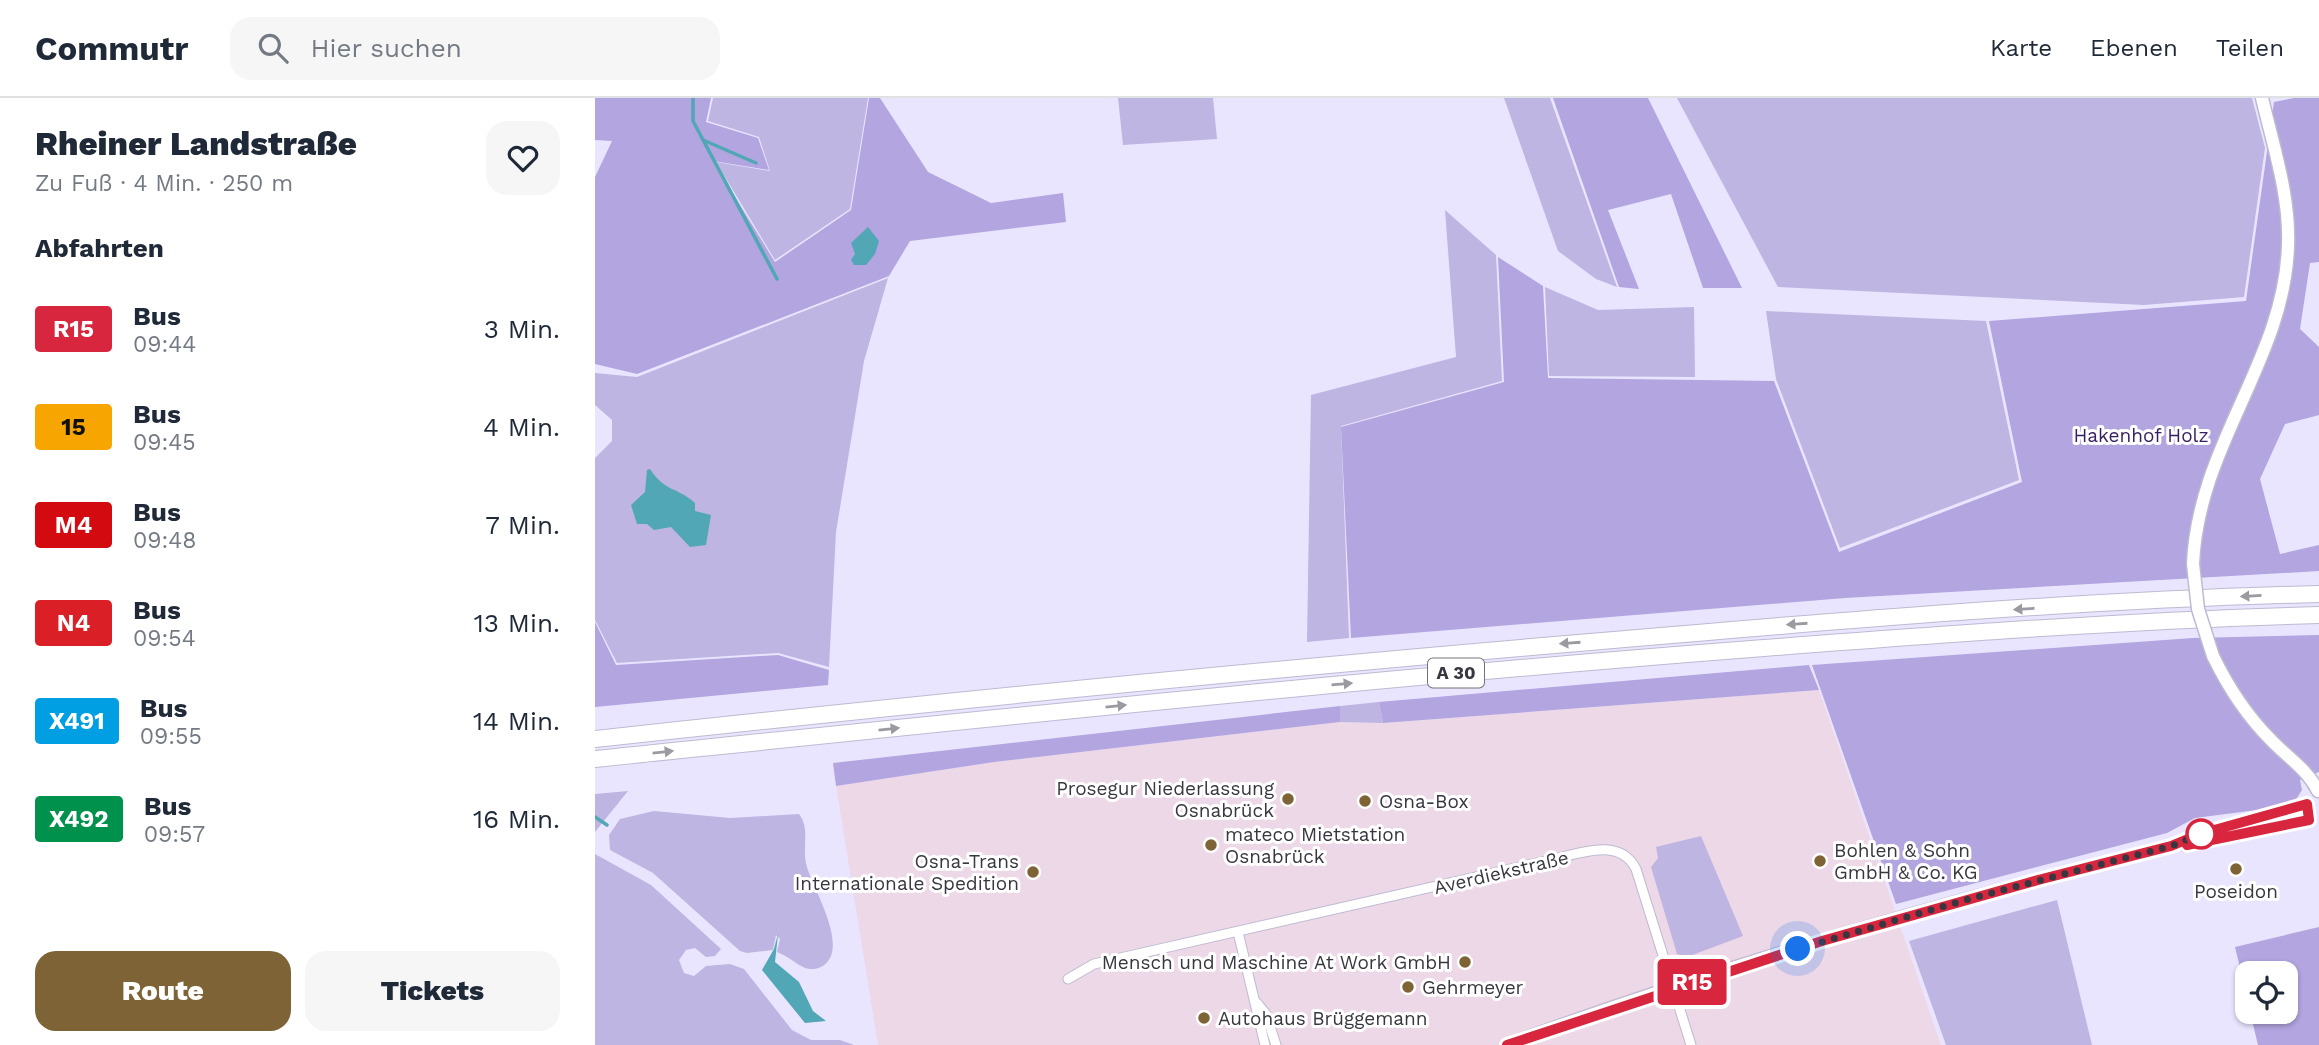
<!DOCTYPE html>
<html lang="de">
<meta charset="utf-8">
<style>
body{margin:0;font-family:"Work Sans",sans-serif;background:#f6f6f7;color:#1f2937;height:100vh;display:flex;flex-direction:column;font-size:26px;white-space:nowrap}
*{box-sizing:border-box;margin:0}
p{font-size:23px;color:#747a83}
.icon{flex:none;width:38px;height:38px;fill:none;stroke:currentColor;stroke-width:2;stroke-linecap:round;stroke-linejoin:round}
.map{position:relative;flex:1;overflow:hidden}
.details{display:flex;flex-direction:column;background:#fff;width:595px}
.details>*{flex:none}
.badge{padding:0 14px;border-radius:5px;font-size:24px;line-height:46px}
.fabs{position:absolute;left:1640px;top:863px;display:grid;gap:14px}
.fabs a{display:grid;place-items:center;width:63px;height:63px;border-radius:14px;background:#fff;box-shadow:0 2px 5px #0004;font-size:35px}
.you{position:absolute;width:35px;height:35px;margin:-18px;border:5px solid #fff;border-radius:50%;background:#1a73e8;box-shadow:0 0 0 10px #1a73e833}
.map>.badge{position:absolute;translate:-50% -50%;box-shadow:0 0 0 4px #fff}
h2{padding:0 35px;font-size:26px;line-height:63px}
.round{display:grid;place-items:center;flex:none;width:74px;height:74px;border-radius:21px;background:#f6f6f7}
.summary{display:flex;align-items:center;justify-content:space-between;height:119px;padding:0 35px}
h1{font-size:33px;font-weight:800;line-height:52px}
.primary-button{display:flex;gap:14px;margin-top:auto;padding:14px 35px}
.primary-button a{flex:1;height:80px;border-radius:21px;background:#7d6335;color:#fff;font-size:28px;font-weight:800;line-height:80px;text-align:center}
.primary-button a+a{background:#f6f6f7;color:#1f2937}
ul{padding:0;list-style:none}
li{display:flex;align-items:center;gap:21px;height:98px;padding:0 35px}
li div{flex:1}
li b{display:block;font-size:26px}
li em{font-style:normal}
li .badge{min-width:77px;font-weight:700;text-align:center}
header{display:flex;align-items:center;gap:42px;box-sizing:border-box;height:98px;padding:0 35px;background:#fff;border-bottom:2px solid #e0e1e3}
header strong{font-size:33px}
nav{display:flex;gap:38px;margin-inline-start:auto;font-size:24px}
.search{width:490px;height:63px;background:#f6f6f7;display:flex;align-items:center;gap:18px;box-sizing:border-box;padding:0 24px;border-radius:21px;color:#747a83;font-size:26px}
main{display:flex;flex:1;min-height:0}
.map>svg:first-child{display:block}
.commercial{fill:#edd8e7}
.green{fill:#beb5e3}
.forest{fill:#b2a5e0}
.water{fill:#51a7b5}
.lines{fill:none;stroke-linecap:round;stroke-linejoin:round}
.stream{stroke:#51a7b5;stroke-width:3.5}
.street-casing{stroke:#bebad2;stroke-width:11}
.secondary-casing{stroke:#bebad2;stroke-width:15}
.highway-casing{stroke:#bebad2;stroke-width:18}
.street{stroke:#fff;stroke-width:9}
.secondary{stroke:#fff;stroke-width:12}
.highway{stroke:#fff;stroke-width:16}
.secondary-bridge-casing{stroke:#bebad2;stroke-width:15;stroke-linecap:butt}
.secondary-bridge{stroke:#fff;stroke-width:12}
.oneway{fill:#9c9aa0}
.line-casing{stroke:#fff;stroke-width:16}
.line{stroke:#d7263d;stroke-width:10}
.walk{stroke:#383640;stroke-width:7;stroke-dasharray:0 12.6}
.poi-dot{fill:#7d6335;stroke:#fff;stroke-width:2.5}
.stop-dot{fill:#fff;stroke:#d7263d;stroke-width:3.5}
.labels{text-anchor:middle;stroke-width:6;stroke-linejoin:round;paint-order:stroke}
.shield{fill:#fff;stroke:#747279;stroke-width:2}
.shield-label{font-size:18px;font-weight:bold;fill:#383640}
.park-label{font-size:19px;fill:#361e62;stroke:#fff}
.poi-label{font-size:19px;fill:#383640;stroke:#fff;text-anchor:start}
.street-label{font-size:19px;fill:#383640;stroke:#fff}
</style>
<header>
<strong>Commutr</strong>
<div class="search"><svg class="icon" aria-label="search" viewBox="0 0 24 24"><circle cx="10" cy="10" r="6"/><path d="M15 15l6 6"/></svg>Hier suchen</div>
<nav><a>Karte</a><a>Ebenen</a><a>Teilen</a></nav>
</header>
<main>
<section class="details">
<div class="summary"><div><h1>Rheiner Landstraße</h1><p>Zu Fuß · 4 Min. · 250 m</p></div><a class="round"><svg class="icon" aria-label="heart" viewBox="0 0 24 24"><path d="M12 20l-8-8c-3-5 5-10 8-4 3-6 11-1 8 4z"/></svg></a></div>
<h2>Abfahrten</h2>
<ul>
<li><span class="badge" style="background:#d7263d;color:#fff">R15</span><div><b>Bus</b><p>09:44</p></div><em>3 Min.</em></li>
<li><span class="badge" style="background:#f7a500;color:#111">15</span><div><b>Bus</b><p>09:45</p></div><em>4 Min.</em></li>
<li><span class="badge" style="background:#d40a11;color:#fff">M4</span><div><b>Bus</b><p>09:48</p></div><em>7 Min.</em></li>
<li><span class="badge" style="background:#db1f26;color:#fff">N4</span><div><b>Bus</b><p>09:54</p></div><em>13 Min.</em></li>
<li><span class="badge" style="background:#009ee3;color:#fff">X491</span><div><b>Bus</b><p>09:55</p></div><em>14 Min.</em></li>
<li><span class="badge" style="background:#00924d;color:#fff">X492</span><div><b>Bus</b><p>09:57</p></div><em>16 Min.</em></li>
</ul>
<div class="primary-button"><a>Route</a><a>Tickets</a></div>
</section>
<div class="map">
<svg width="1724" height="947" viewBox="0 0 1724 947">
<rect width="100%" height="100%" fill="#eae5ff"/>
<!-- commercial -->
<path class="commercial" d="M1224,592L1346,947H283L241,688L399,664L745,624L788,625Z"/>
<!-- green -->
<g class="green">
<path d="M118,0H273L255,111L180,162L121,64L175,73L164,39L113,23Z"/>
<path d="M523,0H618L622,41L528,47Z"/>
<path d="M909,0H955L1022,189L1001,181L963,153Z"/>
<path d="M1082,0H1657L1670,50L1649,199L1549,207L1183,189Z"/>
<path d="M850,112L901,157L907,283L746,328L754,540L712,544L716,297L861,259Z"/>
<path d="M293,180L269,263L241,434L234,569L183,555L22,565L0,522V360L17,343V322L0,307V275L42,279Z"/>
<path d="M950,189L1003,212L1099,209L1100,279L954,278Z"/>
<path d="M1171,213L1391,223L1424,382L1245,450L1181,281Z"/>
<path d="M784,604L788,625L745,624V608Z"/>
<path d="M33,693L0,734V696Z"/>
<path d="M59,713L135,720L204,716C216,732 206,750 212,769C218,791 257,853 226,869C222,871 216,872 210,870C201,866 193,858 182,854L185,841L181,837L178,852L152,855L145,853L58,775L15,752L14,737L25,721Z"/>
<path d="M1106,738L1148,838L1092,859L1082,856L1056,769L1063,760L1061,749Z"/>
<path d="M0,756L56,787L126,851L120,858L111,859L100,850L91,852L84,862L89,875L99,878L111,868L135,866L149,871L197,932L216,942H245L259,947H0Z"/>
<path d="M1462,802L1497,947H1351L1314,843Z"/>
</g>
<!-- forest -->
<g class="forest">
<path d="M0,0H116L111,24L163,40L174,72L118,63L180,164L256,112L274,0H285L333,74L396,105L468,95L471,124L315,143L294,178L42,276L0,266V79L17,43L0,42Z"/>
<path d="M958,0H1053L1147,190H1108L1076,96L1013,112L1044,191L1024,189Z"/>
<path d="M1699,0H1724V164L1715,165L1705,231L1724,249V317L1690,326L1665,381L1685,456L1724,447V473L1250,500L756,540L746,329L909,284L903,159L948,188L953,280L1179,283L1244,454L1427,384L1394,223L1651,203L1679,4Z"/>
<path d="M0,524L21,567L183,557L234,572L233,587L0,609Z"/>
<path d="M1724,537V674L1705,682L1707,692L1700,703L1670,711L1600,720L1572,735L1301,806L1217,567L1598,540Z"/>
<path d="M1214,567L1224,592L788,625L784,604Z"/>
<path d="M745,608V624L399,664L241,688L238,665Z"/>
<path d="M1724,829V947H1663L1655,914H1690V875H1652V899L1640,849Z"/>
</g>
<!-- water -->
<g class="water">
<path d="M273,129L284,143L280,156L271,167H259L256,162L260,156L256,145Z"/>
<path d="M55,371C71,395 81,388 100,405V413L116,417L111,447L95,449L76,429L59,432L52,426H42L36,407L50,394L52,372Z"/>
<path d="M183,836L180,864L204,884L218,913L231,923L210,925L167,872L179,851Z"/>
</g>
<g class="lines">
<!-- stream -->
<g class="stream">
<path d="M98,0V23L182,181"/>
<path d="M108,42L161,65"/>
<path d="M0,719L12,727"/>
</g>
<defs>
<g id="street">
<path d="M643,834L670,947"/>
<path d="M473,881L499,866L951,763C981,757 1024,737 1041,771L1096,947"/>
<path d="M662,905L671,916L681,947"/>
</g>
<g id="secondary">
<path d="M1598,466C1603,346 1690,262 1693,147C1695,98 1678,47 1667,0"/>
<path d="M1618,558C1633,589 1651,617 1676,642C1692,659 1712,671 1723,693"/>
<path d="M1590,747L1714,722"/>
<path d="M912,947C1129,867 1352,803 1576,748L1605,736L1712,706"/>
</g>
<g id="highway">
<path d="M0,641C331,605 663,572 995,544C1238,523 1481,502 1724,496"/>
<path d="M0,661C389,621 778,580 1169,550C1354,536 1539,522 1724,517"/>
</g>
</defs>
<!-- street casing -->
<use href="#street" class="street-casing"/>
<!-- secondary casing -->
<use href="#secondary" class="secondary-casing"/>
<!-- highway casing -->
<use href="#highway" class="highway-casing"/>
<!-- street -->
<use href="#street" class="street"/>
<!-- secondary -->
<use href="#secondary" class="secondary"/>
<!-- highway -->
<use href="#highway" class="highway"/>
<defs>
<path id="secondary-bridge" d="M1598,466L1603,511L1618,558"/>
</defs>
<!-- secondary-bridge casing -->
<use href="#secondary-bridge" class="secondary-bridge-casing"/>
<!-- secondary-bridge -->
<use href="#secondary-bridge" class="secondary-bridge"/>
</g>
<!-- one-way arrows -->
<defs><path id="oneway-solid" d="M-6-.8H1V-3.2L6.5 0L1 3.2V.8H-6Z" transform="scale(1.75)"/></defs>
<g class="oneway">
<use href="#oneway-solid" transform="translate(1656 498) rotate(177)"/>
<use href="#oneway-solid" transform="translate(1429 511) rotate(176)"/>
<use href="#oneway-solid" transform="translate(1202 526) rotate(176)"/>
<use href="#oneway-solid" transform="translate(975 545) rotate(176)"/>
<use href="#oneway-solid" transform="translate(747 586) rotate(-5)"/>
<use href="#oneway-solid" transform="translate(521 608) rotate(-6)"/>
<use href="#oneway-solid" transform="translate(294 631) rotate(-6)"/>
<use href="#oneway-solid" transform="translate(68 654) rotate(-6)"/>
</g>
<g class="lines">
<defs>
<path id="line" d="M912,947L1227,843L1443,782L1576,748L1605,736L1712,706L1714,722L1592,747"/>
</defs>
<!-- line casing -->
<use href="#line" class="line-casing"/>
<!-- line -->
<use href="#line" class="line"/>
<!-- walk -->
<path class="walk" d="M1203,851L1370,802L1576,748L1606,736"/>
</g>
<!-- markers -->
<g class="poi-dot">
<circle cx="693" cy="701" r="7"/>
<circle cx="770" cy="703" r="7"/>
<circle cx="616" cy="747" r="7"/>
<circle cx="1225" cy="763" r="7"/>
<circle cx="1641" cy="771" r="7"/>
<circle cx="438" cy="774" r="7"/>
<circle cx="870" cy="864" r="7"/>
<circle cx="813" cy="889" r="7"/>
<circle cx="609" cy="920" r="7"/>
</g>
<circle class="stop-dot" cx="1606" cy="736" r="14"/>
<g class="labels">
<!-- shield labels -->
<rect class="shield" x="833" y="560.5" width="56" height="29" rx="5"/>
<g class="shield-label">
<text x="861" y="581">A 30</text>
</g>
<!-- park labels -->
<g class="park-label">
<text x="1546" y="344">Hakenhof Holz</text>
</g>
<!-- poi labels -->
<g class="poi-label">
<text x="679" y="697" text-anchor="end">Prosegur Niederlassung<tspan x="679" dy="22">Osnabrück</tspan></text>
<text x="784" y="710">Osna-Box</text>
<text x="630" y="743">mateco Mietstation<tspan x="630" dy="22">Osnabrück</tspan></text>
<text x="1239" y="759">Bohlen &amp; Sohn<tspan x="1239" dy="22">GmbH &amp; Co. KG</tspan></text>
<text x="424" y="770" text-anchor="end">Osna-Trans<tspan x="424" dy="22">Internationale Spedition</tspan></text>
<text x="1641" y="800" text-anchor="middle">Poseidon</text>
<text x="856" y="871" text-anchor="end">Mensch und Maschine At Work GmbH</text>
<text x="827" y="896">Gehrmeyer</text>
<text x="623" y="927">Autohaus Brüggemann</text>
</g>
<!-- street labels -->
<g class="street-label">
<text transform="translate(906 774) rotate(-13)" y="7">Averdiekstraße</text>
</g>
</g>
</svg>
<div class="fabs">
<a><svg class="icon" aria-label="locate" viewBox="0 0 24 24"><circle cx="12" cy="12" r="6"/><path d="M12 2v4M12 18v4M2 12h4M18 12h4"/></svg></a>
</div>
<div class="you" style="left:1203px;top:851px"></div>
<b class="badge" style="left:1097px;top:884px;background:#d7263d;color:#fff">R15</b>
</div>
</main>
